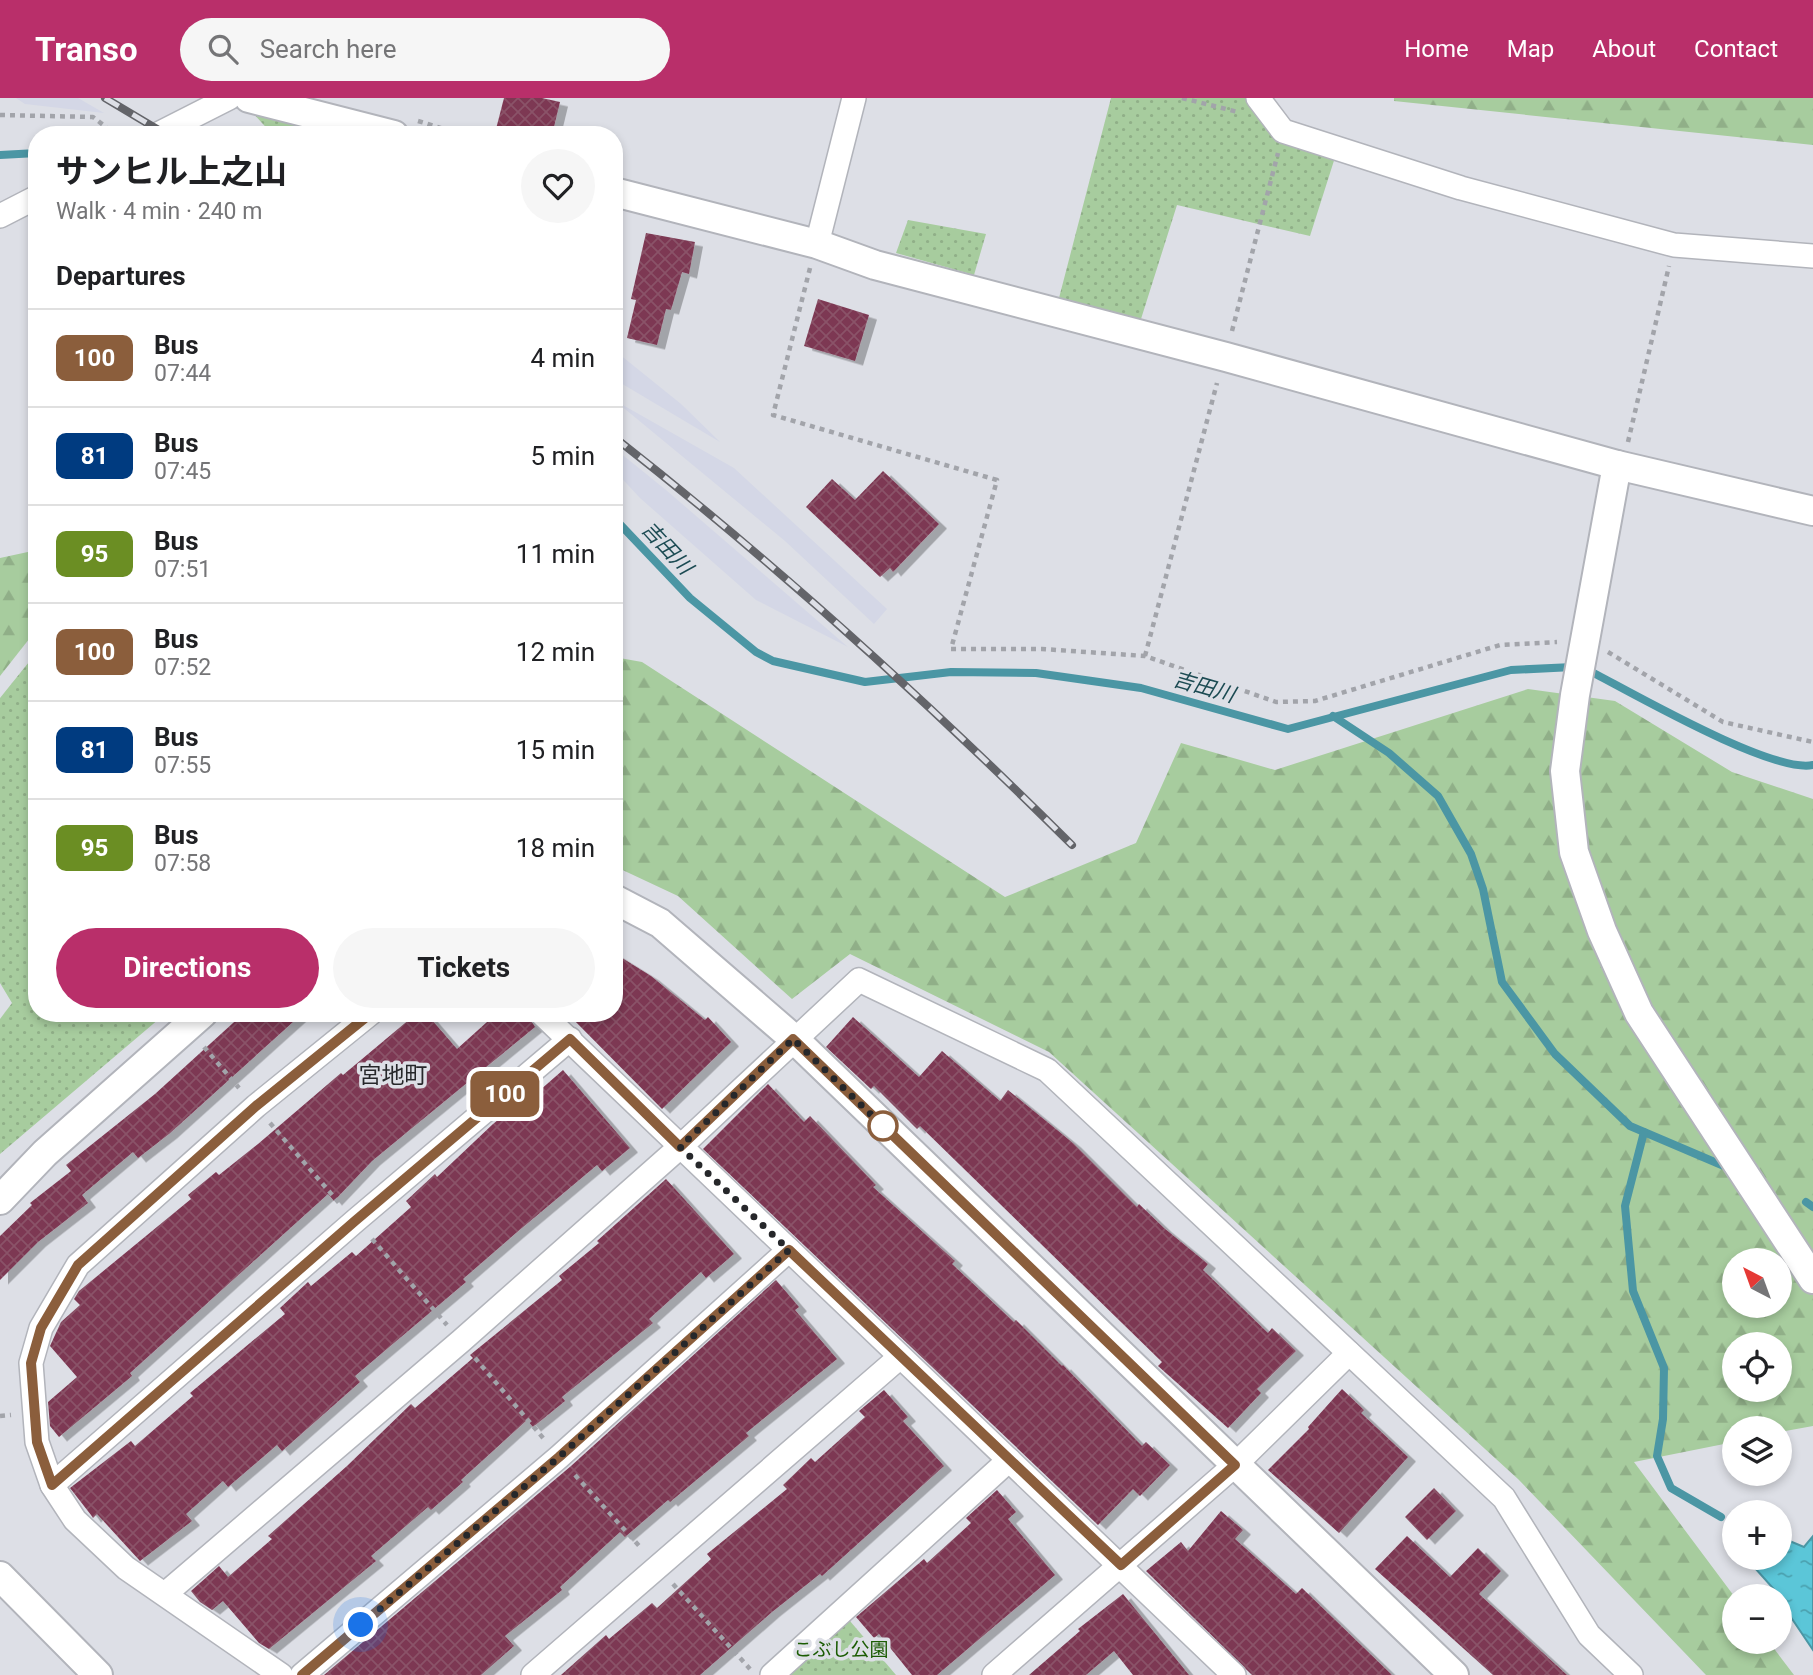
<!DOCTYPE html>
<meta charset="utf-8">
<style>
body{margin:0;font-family:Roboto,"Noto Sans JP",sans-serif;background:#f6f6f6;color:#202124;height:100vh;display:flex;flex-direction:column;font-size:26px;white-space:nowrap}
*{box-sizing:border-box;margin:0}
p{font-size:23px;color:#757577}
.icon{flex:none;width:38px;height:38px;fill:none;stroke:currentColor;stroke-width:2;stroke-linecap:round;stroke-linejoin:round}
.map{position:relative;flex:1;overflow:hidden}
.panel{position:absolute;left:28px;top:28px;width:595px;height:896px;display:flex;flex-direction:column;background:#fff;border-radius:28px;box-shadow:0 4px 10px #0003}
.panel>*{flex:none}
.badge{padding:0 14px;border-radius:10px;font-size:24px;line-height:46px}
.needle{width:46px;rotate:319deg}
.controls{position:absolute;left:1722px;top:1150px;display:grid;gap:14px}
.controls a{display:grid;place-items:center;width:70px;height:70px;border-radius:50%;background:#fff;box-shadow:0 4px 10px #0003;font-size:35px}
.you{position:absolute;width:35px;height:35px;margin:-18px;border:5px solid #fff;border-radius:50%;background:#1a73e8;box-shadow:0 0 0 10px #1a73e833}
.map>.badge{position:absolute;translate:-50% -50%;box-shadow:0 0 0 4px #fff}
h2{padding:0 28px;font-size:26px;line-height:63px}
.round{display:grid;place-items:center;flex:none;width:74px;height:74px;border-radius:37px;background:#f6f6f6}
.summary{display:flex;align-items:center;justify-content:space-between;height:119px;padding:0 28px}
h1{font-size:33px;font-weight:700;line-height:52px}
.cta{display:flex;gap:14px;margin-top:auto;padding:14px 28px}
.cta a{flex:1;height:80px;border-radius:42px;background:#b92f6a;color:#fff;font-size:28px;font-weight:700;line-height:80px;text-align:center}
.cta a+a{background:#f6f6f6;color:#202124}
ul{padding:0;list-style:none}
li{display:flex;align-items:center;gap:21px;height:98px;padding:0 28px;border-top:2px solid #e0e0e0}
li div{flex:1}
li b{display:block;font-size:26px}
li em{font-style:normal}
li .badge{min-width:77px;font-weight:700;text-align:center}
header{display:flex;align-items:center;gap:42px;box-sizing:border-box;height:98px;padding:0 35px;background:#b92f6a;color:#fff}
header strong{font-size:33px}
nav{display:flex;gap:38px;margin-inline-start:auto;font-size:24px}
.search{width:490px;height:63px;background:#f6f6f6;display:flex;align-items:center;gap:18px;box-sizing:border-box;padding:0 24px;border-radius:38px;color:#757577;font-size:26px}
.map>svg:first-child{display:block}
.built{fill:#d4d7e6}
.forest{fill:url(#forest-firs);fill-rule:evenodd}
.park{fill:url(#park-dots)}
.water{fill:url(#water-ripples);stroke:#4b96a4;stroke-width:2}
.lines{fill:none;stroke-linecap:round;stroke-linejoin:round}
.stream{stroke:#4b96a4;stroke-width:8}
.building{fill:url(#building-cross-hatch);filter:url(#shadow)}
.minor-casing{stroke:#b2b4bb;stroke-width:26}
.tertiary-casing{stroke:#b2b4bb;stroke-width:32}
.path{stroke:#a2a4aa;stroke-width:4.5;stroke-dasharray:5 5;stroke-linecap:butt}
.minor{stroke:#fff;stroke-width:23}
.tertiary{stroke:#fff;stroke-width:28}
.rail-casing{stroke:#636469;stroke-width:8}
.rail{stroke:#dddfe6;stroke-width:5;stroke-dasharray:16;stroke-linecap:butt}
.line-casing{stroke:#fff;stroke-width:16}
.line{stroke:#8b5e3c;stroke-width:10}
.walk{stroke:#26272a;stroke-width:7;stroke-dasharray:0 12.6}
.stop-dot{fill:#fff;stroke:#8b5e3c;stroke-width:3.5}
.labels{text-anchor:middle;stroke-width:7;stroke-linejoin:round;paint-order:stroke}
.park-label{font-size:19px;fill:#1b5c03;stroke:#dddfe6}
.water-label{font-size:21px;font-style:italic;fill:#1c4b53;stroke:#dddfe6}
.quarter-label{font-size:23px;fill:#26272a;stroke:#dddfe6}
</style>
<header>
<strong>Transo</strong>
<div class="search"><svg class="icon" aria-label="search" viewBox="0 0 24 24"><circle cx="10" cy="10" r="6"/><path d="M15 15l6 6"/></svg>Search here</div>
<nav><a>Home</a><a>Map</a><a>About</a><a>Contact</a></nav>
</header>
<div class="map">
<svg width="1813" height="1577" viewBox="0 0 1813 1577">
<defs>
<pattern id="forest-firs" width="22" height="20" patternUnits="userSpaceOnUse" patternTransform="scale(1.75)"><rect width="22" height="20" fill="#a7cc9e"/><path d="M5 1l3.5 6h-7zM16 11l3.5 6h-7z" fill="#90af88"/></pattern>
<pattern id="park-dots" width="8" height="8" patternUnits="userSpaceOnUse" patternTransform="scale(1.75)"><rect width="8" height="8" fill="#a7cc9e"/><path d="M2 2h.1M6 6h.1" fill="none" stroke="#90af88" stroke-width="1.8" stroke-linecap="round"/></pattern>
<pattern id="water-ripples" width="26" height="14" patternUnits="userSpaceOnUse" patternTransform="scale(1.75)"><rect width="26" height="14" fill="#5bc6d8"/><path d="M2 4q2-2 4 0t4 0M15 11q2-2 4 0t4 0" fill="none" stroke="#4ba1af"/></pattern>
<pattern id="building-cross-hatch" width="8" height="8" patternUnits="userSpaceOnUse" patternTransform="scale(1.75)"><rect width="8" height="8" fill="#7d3852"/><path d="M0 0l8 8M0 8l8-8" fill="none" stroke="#8a5368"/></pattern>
<filter id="shadow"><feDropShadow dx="8" dy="4.5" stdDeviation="0" flood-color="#0004"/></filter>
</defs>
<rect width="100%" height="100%" fill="#dddfe6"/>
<!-- built -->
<g class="built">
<path d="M16,0H78L104,15L25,6Z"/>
<path d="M614,252L681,306L720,344L614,281Z"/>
<path d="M614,302L734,370L887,511L874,526L785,443Z"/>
<path d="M614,350L666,392L848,549L756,502L640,400L614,372Z"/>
</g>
<!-- forest -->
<g class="forest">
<path d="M1394,0H1813V47L1394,3Z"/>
<path d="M37,452V531L0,578V460Z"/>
<path d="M614,559L642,564L1005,799L1136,745L1181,645L1275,672L1528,591L1615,603L1732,674L1813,701V1328L1780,1334V1330H1734V1344L1634,1364L1734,1498V1544H1769L1794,1577H1706L1518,1381L1049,954L850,856L792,901L678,798L614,768ZM1734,1162H1780V1208H1734ZM1734,1246H1780V1292H1734Z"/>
</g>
<!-- park -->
<g class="park">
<path d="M239,0L394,37H273Z"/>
<path d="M1111,0H1258L1283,33L1338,50L1310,138L1177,107L1141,221L1059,200Z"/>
<path d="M908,122L986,136L974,177L896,155Z"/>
<path d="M37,554V915H166L0,1056V921L12,905L0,885V600Z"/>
<path d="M844,1516L896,1577H773Z"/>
</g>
<!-- water -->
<path class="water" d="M1813,1438V1552L1780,1503V1498L1746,1460H1780V1439L1804,1449Z"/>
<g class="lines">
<!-- stream -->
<g class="stream">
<path d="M0,57L37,55"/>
<path d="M614,420L690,500L756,554L773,563L865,584L951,574L1036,575L1141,590L1288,631L1511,572L1573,569"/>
<path d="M1586,571C1629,593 1772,676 1813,667"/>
<path d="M1333,618L1389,655L1438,698L1471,756L1483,791L1502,884L1555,956L1630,1028L1731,1071"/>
<path d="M1644,1034L1625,1108L1633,1193L1664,1270L1663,1321L1657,1358L1671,1390L1721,1419"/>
<path d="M1806,1104L1813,1109"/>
</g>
</g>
<!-- building -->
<g class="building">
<path d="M504,0H542L560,4L552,37H520L496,31Z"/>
<path d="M646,135L695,144L689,176L682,174L671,212L666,211L657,247L627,240L636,202L631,201Z"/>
<path d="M818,201L869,217L855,263L804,248Z"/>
<path d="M883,373L939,426L893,474L890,470L880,479L806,409L832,381L855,402Z"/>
<path d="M614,855L651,878L705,922L708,919L731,944L662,1011L567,915H614Z"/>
<path d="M244,915H303L169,1036L138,1060L133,1054L82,1097L88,1105L38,1144L0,1182V1138L32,1107L30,1105L71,1073L66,1067L155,996Z"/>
<path d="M417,915H426L457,951L497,915H527L535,929L372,1063L334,1103L328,1096L130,1275L132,1278L59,1339L50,1328L48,1304L77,1279L50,1248L61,1224L80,1207L74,1201L79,1193L191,1101L188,1097L216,1074L219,1077L258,1046L341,975L343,977Z"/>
<path d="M853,919L919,979L942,953L1000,1003L1008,992L1073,1045L1137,1109L1139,1106L1164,1130L1208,1166L1203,1172L1268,1235L1272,1230L1296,1253L1257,1291L1261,1295L1228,1330L1158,1268L1162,1264L920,1028L917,1031L874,988L871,991L826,949Z"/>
<path d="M563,972L630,1050L602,1073L597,1067L516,1135L463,1181L466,1184L355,1278L360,1284L316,1323L282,1353L277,1347L228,1389L223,1383L186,1416L192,1423L140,1463L97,1416L93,1420L91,1417L70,1390L131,1343L135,1348L193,1298L190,1295L285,1216L280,1210L308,1184L311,1188L352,1154L356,1158L411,1109L406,1103L435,1076L437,1079L493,1026L520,1004L523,1007Z"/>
<path d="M768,986L804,1024L810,1018L876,1087L873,1089L955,1163L952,1166L1014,1224L1016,1222L1062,1268L1063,1267L1142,1348L1146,1344L1170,1367L1140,1398L1133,1391L1098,1427L703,1051Z"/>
<path d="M666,1081L734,1156L706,1180L701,1174L649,1221L653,1225L562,1299L565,1303L533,1329L527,1322L461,1382L463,1384L431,1412L428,1409L371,1458L376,1463L269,1551L259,1545L223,1503L212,1512L200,1504L191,1493L219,1468L228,1479L272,1441L268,1438L347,1368L411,1306L415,1310L473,1260L470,1257L562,1182L559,1178L599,1145L597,1143Z"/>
<path d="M776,1182L799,1209L795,1212L837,1261L746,1335L749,1338L670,1404L668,1402L625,1439L620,1434L560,1489L562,1492L505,1538L514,1548L481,1577H324L571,1368Z"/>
<path d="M1342,1291L1364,1312L1361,1315L1408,1359L1339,1435L1268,1372L1309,1331L1308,1329Z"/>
<path d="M884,1292L908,1319L903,1323L944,1368L822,1478L820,1476L772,1514L700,1577H561L606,1537L609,1541L652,1505L657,1510L711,1461L707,1456L787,1391L783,1387L811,1360L815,1364L865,1319L859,1313Z"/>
<path d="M1434,1390L1456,1413L1427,1442L1405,1419Z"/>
<path d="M997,1392L1016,1414L1008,1421L1055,1477L937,1577H912L879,1536L874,1540L856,1519L924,1461L927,1465L971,1425L966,1420Z"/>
<path d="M1221,1413L1243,1432L1235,1441L1296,1496L1302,1490L1392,1577H1252L1146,1473L1181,1444L1188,1453Z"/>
<path d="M1407,1438L1450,1479L1478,1450L1501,1473L1479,1496L1567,1577H1493L1375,1471Z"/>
<path d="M1123,1496L1189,1577H1133L1114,1553L1086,1577H1029L1080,1533L1078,1531Z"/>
</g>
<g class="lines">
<defs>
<g id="minor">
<path d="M1258,0L1283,33L1461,90L1674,147L1813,158"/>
<path d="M156,37L229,0"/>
<path d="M0,118L37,99"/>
<path d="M817,146L854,0"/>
<path d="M541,915L1234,1577"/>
<path d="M52,1387L355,1123L570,941"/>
<path d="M165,1496L461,1243L680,1049L859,882L1047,972L1504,1400L1589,1537L1631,1577"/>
<path d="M281,1577L126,1470L75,1422L52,1387L37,1344L31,1265L41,1230L78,1167L256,1008L371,915"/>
<path d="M302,1577L559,1359L789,1152"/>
<path d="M533,1577L900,1259"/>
<path d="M772,1577L1009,1362"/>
<path d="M994,1577L1235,1367L1349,1255"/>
</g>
<g id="tertiary">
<path d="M249,0L394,37"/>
<path d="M614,94L817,146L875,167L1226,259L1617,367L1813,413"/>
<path d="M1617,367L1575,597L1565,673L1574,754L1602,833L1639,915L1813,1181"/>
<path d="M614,801L660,825L794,941L1454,1577"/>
<path d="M0,1102L45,1055L203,915"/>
<path d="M0,1478L98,1577"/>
</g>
</defs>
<!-- minor casing -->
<use href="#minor" class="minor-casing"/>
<!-- tertiary casing -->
<use href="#tertiary" class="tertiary-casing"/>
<!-- path -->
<g class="path">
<path d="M1182,0L1238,14"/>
<path d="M0,17L93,19L116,37"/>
<path d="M418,23L464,37"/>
<path d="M810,170L773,317L997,382L951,551H1042L1145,558L1276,604L1315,603L1500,547L1557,544"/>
<path d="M1232,233L1278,55"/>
<path d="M1628,344L1669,168"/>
<path d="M1608,554L1723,624L1813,644"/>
<path d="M1145,558L1217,285"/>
<path d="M204,949L239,990"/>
<path d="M270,1025L340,1106"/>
<path d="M372,1141L447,1227"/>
<path d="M475,1260L544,1341"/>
<path d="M0,1318L11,1317"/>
<path d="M575,1377L642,1451"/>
<path d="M673,1486L750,1571"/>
</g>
<!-- minor -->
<use href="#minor" class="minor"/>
<!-- tertiary -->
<use href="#tertiary" class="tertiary"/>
<defs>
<g id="rail">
<path d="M105,0L167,37"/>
<path d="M614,339C775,465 927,603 1072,747"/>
</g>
</defs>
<!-- rail casing -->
<use href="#rail" class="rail-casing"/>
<!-- rail -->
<use href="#rail" class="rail"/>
</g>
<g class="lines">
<defs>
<path id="line" d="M302,1577L559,1359L789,1152L1121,1467L1235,1367L793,941L680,1049L570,941L355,1123L52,1387L37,1344L31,1265L41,1230L78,1167L256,1008L371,915"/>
</defs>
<!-- line casing -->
<use href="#line" class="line-casing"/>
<!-- line -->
<use href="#line" class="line"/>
<!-- walk -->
<path class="walk" d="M361,1527L559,1359L789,1152L680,1049L793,941L883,1028"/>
</g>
<!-- markers -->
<circle class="stop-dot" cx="883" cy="1028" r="14"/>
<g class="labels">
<!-- park labels -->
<g class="park-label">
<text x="841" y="1558">こぶし公園</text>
</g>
<!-- water labels -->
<g class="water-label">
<text transform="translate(667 450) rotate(47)" y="7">吉田川</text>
<text transform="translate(1204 589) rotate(16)" y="7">吉田川</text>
</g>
<!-- quarter labels -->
<g class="quarter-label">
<text x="393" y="985">宮地町</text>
</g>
</g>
</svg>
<div class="controls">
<a><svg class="needle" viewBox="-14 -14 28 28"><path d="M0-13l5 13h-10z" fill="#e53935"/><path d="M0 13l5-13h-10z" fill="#757577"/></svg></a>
<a><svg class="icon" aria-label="locate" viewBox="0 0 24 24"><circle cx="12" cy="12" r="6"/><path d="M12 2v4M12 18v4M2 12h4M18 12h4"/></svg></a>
<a><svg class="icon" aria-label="layers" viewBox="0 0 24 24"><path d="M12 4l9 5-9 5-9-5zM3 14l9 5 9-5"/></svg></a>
<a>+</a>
<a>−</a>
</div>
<div class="you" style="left:361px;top:1527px"></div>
<b class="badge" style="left:505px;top:996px;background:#8b5e3c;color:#fff">100</b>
<section class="panel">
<div class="summary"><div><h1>サンヒル上之山</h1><p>Walk · 4 min · 240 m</p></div><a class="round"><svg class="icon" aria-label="heart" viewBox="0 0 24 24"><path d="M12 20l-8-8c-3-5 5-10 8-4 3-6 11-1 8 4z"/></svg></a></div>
<h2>Departures</h2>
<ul>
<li><span class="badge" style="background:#8b5e3c;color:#fff">100</span><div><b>Bus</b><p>07:44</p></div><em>4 min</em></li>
<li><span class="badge" style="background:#003b80;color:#fff">81</span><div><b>Bus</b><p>07:45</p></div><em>5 min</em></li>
<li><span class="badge" style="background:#6b8e23;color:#fff">95</span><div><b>Bus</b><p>07:51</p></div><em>11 min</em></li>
<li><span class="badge" style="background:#8b5e3c;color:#fff">100</span><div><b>Bus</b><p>07:52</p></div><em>12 min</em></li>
<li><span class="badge" style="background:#003b80;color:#fff">81</span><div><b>Bus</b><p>07:55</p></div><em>15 min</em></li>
<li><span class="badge" style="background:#6b8e23;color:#fff">95</span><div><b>Bus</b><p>07:58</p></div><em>18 min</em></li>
</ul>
<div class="cta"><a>Directions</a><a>Tickets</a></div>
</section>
</div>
